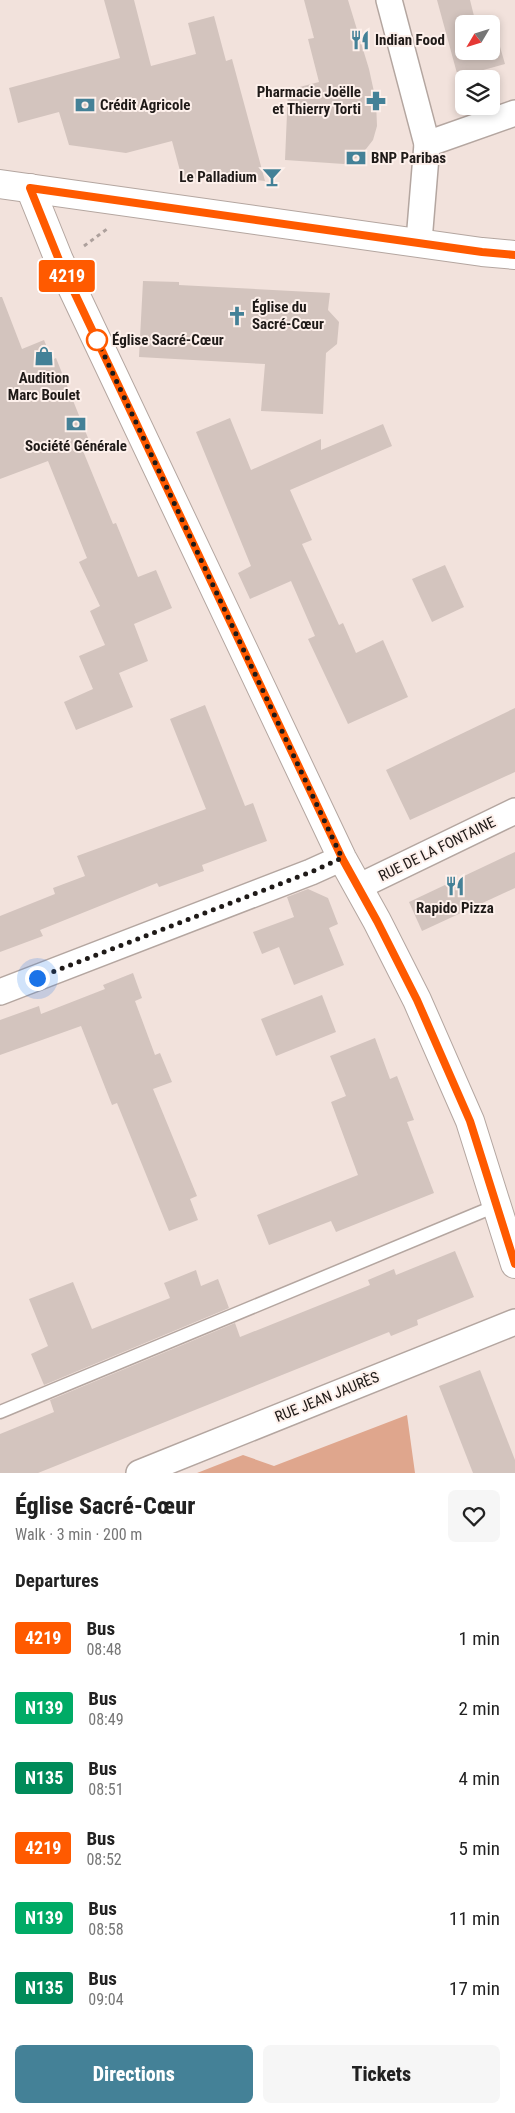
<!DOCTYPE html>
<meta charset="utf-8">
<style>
body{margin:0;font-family:"Roboto Condensed",sans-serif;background:#f6f6f6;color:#222;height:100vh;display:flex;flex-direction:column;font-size:19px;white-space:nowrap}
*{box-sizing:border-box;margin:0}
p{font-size:16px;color:#767676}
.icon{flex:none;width:28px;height:28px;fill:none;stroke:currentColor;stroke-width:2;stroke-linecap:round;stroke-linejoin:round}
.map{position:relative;height:1473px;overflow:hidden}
.panel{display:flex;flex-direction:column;background:#fff;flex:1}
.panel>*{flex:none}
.badge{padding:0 10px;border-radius:4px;font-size:18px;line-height:32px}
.needle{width:32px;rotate:232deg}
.fabs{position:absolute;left:455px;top:15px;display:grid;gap:10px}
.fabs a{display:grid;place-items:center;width:45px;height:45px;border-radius:8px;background:#fff;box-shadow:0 2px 8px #0003;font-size:25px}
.you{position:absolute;width:25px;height:25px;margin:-12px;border:4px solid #fff;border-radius:50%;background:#1a73e8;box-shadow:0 0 0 8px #1a73e833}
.map>.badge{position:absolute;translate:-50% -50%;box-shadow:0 0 0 2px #fff}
h2{padding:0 15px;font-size:19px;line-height:45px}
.round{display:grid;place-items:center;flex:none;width:52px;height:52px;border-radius:8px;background:#f6f6f6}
.summary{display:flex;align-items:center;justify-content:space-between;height:85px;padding:0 15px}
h1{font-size:24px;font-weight:800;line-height:38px}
.primary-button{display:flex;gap:10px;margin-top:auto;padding:10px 15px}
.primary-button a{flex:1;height:58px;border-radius:8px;background:#448197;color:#fff;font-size:20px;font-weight:800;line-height:58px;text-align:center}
.primary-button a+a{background:#f6f6f6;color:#222}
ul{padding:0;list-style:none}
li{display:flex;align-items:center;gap:15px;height:70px;padding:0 15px}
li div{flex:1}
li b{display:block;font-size:19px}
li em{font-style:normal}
li .badge{min-width:55px;font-weight:700;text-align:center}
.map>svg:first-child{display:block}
.green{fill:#dfa68d}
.building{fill:#d3c4be}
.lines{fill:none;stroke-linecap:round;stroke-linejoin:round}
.service-casing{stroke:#b4a6a0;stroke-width:15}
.minor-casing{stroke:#b4a6a0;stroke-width:28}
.tertiary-casing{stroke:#b4a6a0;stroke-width:30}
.secondary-casing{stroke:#b4a6a0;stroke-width:30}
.path{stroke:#ada09c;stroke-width:3;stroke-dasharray:4 4;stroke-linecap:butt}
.service{stroke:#fff;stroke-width:12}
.minor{stroke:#fff;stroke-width:25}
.tertiary{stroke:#fff;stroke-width:28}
.secondary{stroke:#fff;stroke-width:28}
.line-casing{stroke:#fff;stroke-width:11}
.line{stroke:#ff5a00;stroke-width:8}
.walk{stroke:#1f1a18;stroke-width:5;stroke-dasharray:0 9}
.stop-dot{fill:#fff;stroke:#ff5a00;stroke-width:2.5}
.labels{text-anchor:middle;stroke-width:4;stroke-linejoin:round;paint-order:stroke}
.poi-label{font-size:15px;font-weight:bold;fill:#1f1a18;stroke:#fdf0eb;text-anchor:start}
.stop-label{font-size:15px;font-weight:bold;fill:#1f1a18;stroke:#fdf0eb;text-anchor:start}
.street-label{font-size:15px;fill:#1f1a18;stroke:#fdf0eb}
</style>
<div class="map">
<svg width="515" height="1473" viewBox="0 0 515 1473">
<rect width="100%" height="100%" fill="#f2e2dc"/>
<!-- green -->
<path class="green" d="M407,1415L415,1473H197L243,1455L274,1466Z"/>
<!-- building -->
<g class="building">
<path d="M104,0H134L151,66L196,54L188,23L214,16L226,61L232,59L265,181L210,175L183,182L172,141L126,153L69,145L59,112L18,123L9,88L120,58Z"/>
<path d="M304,0H348L369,69L376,101L377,126L373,140L366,149L356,158L344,164L285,160L288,90L319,82L308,39L314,38Z"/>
<path d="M437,0H470L476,24H464V51H491V27L494,26L505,64L458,77Z"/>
<path d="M143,281L179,282V285L330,293L328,310L339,322L337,344L326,353L323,414L261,411L265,364L139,357Z"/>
<path d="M0,297H2L22,349L44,340L52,360L56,358L90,443L81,446L113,524L116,523L138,577L156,570L172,608L134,624L148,661L119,673L133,707L76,730L64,702L93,689L79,656L105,645L90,611L100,606L79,562L87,558L48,461L0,479Z"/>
<path d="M230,418L251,470L321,439V450L383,424L392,446L290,490L312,540L302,544L339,625L343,623L356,653L383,640L408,697L348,724L308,639L315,636L291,581L250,599L238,573L251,566L196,432Z"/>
<path d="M445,565L464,607L432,622L412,579Z"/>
<path d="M205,705L245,806L253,803L267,841L202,865L204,871L159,887L157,883L40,930L43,936L0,952V916L55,894L53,888L85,876L77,856L206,809L170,719Z"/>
<path d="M515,708V772L410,820L386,770Z"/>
<path d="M515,852V888L422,931L409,902Z"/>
<path d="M308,889L328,898L338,924L329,928L344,965L294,985L279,947L262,954L253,932L294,917L287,897Z"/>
<path d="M133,973L142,998L135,1001L155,1055L160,1053L172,1082L153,1089L197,1196L190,1199L198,1220L169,1231L117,1103L112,1105L81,1026L0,1055V1020L39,1006L41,1014L105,989L103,985Z"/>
<path d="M322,995L336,1032L276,1056L261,1019Z"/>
<path d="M375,1038L390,1079L397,1076L414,1120L407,1122L434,1193L336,1232L331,1221L269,1245L257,1215L358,1175L331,1102L346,1096L330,1056Z"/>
<path d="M455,1251L474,1297L417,1320L418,1325L391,1336L389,1332L38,1473H0V1434L54,1412L50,1400L235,1323L240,1337L370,1285L368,1280L394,1269L396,1275Z"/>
<path d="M196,1270L201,1286L218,1279L229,1308L44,1385L31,1354L48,1346L29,1299L73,1282L92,1329L170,1298L164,1283Z"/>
<path d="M480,1370L515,1460V1473H473L439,1386Z"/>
</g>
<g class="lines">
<defs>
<path id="service" d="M0,1412L498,1205"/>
<g id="minor">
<path d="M389,0L427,144L419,241"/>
<path d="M427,144L515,113"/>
<path d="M358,887L515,811"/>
<path d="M0,992L311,872L342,858"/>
<path d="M139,1473L515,1322"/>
</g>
<path id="tertiary" d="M30,188L59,260L342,858L377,921L417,1000L470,1121L515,1264"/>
<path id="secondary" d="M0,184L482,252L515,255"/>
</defs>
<!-- service casing -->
<use href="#service" class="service-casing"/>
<!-- minor casing -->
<use href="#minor" class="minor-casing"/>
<!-- tertiary casing -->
<use href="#tertiary" class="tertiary-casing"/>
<!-- secondary casing -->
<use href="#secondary" class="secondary-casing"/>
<!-- path -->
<path class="path" d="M84,246L107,229"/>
<!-- service -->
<use href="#service" class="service"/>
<!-- minor -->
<use href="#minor" class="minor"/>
<!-- tertiary -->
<use href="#tertiary" class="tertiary"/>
<!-- secondary -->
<use href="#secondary" class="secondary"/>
</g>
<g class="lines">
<defs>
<path id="line" d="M515,255L482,252L30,188L59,260L342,858L377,921L417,1000L470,1121L515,1264"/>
</defs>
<!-- line casing -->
<use href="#line" class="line-casing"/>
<!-- line -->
<use href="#line" class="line"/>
<!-- walk -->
<path class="walk" d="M37,978L311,872L342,858L97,340"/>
</g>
<!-- icons -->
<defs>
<symbol id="restaurant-bare" viewBox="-9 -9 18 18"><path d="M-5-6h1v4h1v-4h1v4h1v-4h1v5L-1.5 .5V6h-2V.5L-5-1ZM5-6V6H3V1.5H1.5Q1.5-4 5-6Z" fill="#448197" stroke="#fdf0eb" stroke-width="2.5" paint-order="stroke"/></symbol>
<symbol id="pharmacy-bare" viewBox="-9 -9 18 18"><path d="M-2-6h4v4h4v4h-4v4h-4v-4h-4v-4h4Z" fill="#448197" stroke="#fdf0eb" stroke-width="2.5" paint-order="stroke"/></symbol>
<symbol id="bank-bare" viewBox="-9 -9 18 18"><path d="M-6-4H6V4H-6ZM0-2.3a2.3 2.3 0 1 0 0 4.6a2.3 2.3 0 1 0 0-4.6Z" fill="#448197" stroke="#fdf0eb" stroke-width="2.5" paint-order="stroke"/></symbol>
<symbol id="bar-bare" viewBox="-9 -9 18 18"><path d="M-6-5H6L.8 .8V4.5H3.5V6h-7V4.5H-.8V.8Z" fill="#448197" stroke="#fdf0eb" stroke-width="2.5" paint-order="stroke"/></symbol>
<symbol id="church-bare" viewBox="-9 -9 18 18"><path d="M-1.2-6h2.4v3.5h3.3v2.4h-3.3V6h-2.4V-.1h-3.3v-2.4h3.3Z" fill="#448197" stroke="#fdf0eb" stroke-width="2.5" paint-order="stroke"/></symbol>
<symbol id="shop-bare" viewBox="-9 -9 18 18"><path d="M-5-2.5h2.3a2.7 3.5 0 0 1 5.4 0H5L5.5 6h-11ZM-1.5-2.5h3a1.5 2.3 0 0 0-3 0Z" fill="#448197" stroke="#fdf0eb" stroke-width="2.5" paint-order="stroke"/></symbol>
</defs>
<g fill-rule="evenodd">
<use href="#restaurant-bare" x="346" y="26" width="28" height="28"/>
<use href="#pharmacy-bare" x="362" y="87" width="28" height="28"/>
<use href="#bank-bare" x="71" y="91" width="28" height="28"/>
<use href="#bank-bare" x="342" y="144" width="28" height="28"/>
<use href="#bar-bare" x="258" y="163" width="28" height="28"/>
<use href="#church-bare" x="223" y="302" width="28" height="28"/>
<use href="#shop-bare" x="30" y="342" width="28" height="28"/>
<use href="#bank-bare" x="62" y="410" width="28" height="28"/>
<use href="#restaurant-bare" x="441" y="872" width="28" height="28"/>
</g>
<!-- markers -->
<circle class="stop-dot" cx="97" cy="340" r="10"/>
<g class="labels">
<!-- poi labels -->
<g class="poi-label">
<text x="375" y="45">Indian Food</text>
<text x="361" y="97" text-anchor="end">Pharmacie Joëlle<tspan x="361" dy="17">et Thierry Torti</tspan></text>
<text x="100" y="110">Crédit Agricole</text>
<text x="371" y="163">BNP Paribas</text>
<text x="257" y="182" text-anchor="end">Le Palladium</text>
<text x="252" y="312">Église du<tspan x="252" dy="17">Sacré-Cœur</tspan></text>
<text x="44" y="383" text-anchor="middle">Audition<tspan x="44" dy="17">Marc Boulet</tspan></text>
<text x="76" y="451" text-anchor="middle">Société Générale</text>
<text x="455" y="913" text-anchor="middle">Rapido Pizza</text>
</g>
<!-- stop labels -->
<g class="stop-label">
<text x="112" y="345">Église Sacré-Cœur</text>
</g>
<!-- street labels -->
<g class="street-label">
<text transform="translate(437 849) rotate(-26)" y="5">RUE DE LA FONTAINE</text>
<text transform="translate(327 1397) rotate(-22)" y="5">RUE JEAN JAURÈS</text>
</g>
</g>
</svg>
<div class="fabs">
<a><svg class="needle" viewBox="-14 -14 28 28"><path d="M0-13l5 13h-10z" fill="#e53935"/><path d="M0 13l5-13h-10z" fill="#767676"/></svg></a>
<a><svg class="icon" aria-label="layers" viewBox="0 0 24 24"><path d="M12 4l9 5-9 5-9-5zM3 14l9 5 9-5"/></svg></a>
</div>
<div class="you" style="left:37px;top:978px"></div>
<b class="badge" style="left:67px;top:276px;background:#ff5a00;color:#fff">4219</b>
</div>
<section class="panel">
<div class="summary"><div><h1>Église Sacré-Cœur</h1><p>Walk · 3 min · 200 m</p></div><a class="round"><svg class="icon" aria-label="heart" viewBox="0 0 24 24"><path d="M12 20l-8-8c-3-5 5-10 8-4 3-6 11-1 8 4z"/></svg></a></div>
<h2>Departures</h2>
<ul>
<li><span class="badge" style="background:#ff5a00;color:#fff">4219</span><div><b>Bus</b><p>08:48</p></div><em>1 min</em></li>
<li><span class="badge" style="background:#00ab66;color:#fff">N139</span><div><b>Bus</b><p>08:49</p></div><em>2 min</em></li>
<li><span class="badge" style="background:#008b5a;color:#fff">N135</span><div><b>Bus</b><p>08:51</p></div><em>4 min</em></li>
<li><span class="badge" style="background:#ff5a00;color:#fff">4219</span><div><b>Bus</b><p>08:52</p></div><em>5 min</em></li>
<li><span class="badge" style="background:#00ab66;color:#fff">N139</span><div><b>Bus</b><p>08:58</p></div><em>11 min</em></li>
<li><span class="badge" style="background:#008b5a;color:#fff">N135</span><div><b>Bus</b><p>09:04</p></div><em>17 min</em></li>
</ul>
<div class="primary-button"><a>Directions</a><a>Tickets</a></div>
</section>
